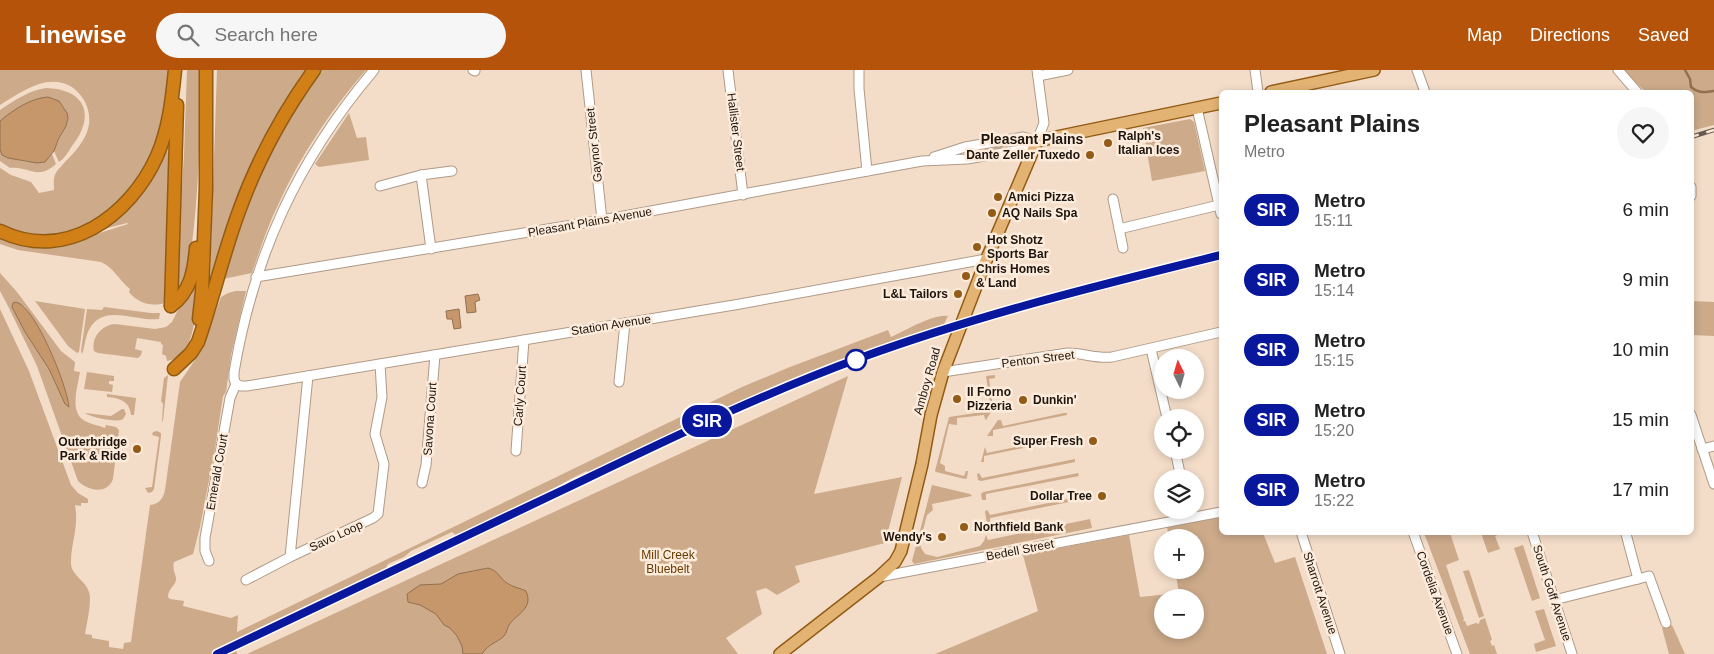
<!DOCTYPE html>
<meta charset="utf-8">
<style>
body{margin:0;font-family:Arial,sans-serif;background:#f6f6f6;color:#222;height:100vh;display:flex;flex-direction:column;font-size:19px;white-space:nowrap}
*{box-sizing:border-box;margin:0}
p{font-size:16px;color:#767676}
.icon{flex:none;width:28px;height:28px;fill:none;stroke:currentColor;stroke-width:2;stroke-linecap:round;stroke-linejoin:round}
.map{position:relative;flex:1;overflow:hidden}
.sheet{position:absolute;left:1219px;top:20px;width:475px;height:445px;display:flex;flex-direction:column;background:#fff;border-radius:8px;box-shadow:0 2px 8px #0003}
.sheet>*{flex:none}
.badge{padding:0 10px;border-radius:16px;font-size:18px;line-height:32px}
.needle{width:32px;rotate:355deg}
.tools{position:absolute;left:1154px;top:279px;display:grid;gap:10px}
.tools a{display:grid;place-items:center;width:50px;height:50px;border-radius:50%;background:#fff;box-shadow:0 2px 8px #0003;font-size:25px}
.map>.badge{position:absolute;translate:-50% -50%;box-shadow:0 0 0 2px #fff}
.round{display:grid;place-items:center;flex:none;width:52px;height:52px;border-radius:26px;background:#f6f6f6}
.summary{display:flex;align-items:center;justify-content:space-between;height:85px;padding:0 25px}
h1{font-size:24px;font-weight:600;line-height:38px}
ul{padding:0;list-style:none}
li{display:flex;align-items:center;gap:15px;height:70px;padding:0 25px}
li div{flex:1}
li b{display:block;font-size:19px}
li em{font-style:normal}
li .badge{min-width:55px;font-weight:700;text-align:center}
header{display:flex;align-items:center;gap:30px;box-sizing:border-box;height:70px;padding:0 25px;background:#b45309;color:#fff}
header strong{font-size:24px}
nav{display:flex;gap:28px;margin-inline-start:auto;font-size:18px}
.search{width:350px;height:45px;background:#f6f6f6;display:flex;align-items:center;gap:12px;box-sizing:border-box;padding:0 18px;border-radius:28px;color:#767676;font-size:19px}
.map>svg:first-child{display:block}
.green{fill:#ccaa8a;fill-rule:evenodd}
.water{fill:#c5976a;stroke:#93704e}
.lines{fill:none;stroke-linecap:round;stroke-linejoin:round}
.stream{stroke:#93704e;stroke-width:2.5}
.minor-casing{stroke:#af9a87;stroke-width:11}
.major-casing{stroke:#925b14;stroke-width:14}
.highway-casing{stroke:#925b14;stroke-width:15}
.minor{stroke:#fff;stroke-width:9}
.major{stroke:#e3b374;stroke-width:11}
.highway{stroke:#d18017;stroke-width:12}
.rail-casing{stroke:#685b4f;stroke-width:4.5}
.rail{stroke:#fdebdb;stroke-width:2.5;stroke-dasharray:8;stroke-linecap:butt}
.line-casing{stroke:#fff;stroke-width:11}
.line{stroke:#08179c;stroke-width:8}
.poi-dot{fill:#945b17;stroke:#fdebdb;stroke-width:2}
.stop-dot{fill:#fff;stroke:#08179c;stroke-width:2.5}
.labels{text-anchor:middle;stroke-width:5;stroke-linejoin:round;paint-order:stroke}
.street-label{font-size:12px;fill:#1d150e;stroke:#fdebdb}
.poi-label{font-size:12px;font-weight:bold;fill:#1d150e;stroke:#fdebdb;text-anchor:start}
.park-label{font-size:12px;fill:#663a00;stroke:#fdebdb}
.neighbourhood-label{font-size:14px;font-weight:bold;fill:#1d150e;stroke:#fdebdb}
</style>
<header>
<strong>Linewise</strong>
<div class="search"><svg class="icon" aria-label="search" viewBox="0 0 24 24"><circle cx="10" cy="10" r="6"/><path d="M15 15l6 6"/></svg>Search here</div>
<nav><a>Map</a><a>Directions</a><a>Saved</a></nav>
</header>
<div class="map">
<svg width="1714" height="584" viewBox="0 0 1714 584">
<rect width="100%" height="100%" fill="#f3ddc9"/>
<!-- green -->
<g class="green">
<path d="M0,0H169C168,28 163,56 153,82C131,139 59,188 0,154V98L11,105L31,112L39,123L54,120C54,115 53,109 55,105C56,101 61,97 64,93C78,79 94,62 88,40C86,31 79,21 70,16C46,3 20,23 0,35Z"/>
<path d="M187,0H200C200,73 199,146 185,217L176,222L184,84Z"/>
<path d="M217,0H310L293,22L214,208H210Z"/>
<path d="M321,0H366C331,40 300,86 278,135C267,157 260,180 252,203L223,209C243,137 274,59 321,0Z"/>
<path d="M1622,0H1714V55L1691,61V22H1646Z"/>
<path d="M46,18C86,19 96,46 72,76C68,82 65,88 59,92L54,81C57,69 66,61 68,48L39,28L5,47L0,51V40C14,31 29,20 46,18Z"/>
<path d="M349,43L357,68L366,67L369,90L319,97L315,94Z"/>
<path d="M1190,49L1194,52L1205,101L1152,111L1143,58Z"/>
<path d="M1021,73L1022,76L969,86L965,85L967,81Z"/>
<path d="M167,75L169,93L165,233C150,237 138,233 129,222L130,219C119,210 113,197 101,192L18,180L0,174V166H90L128,154L127,153L100,160Z"/>
<path d="M0,81C10,90 43,99 52,84L56,94C37,111 30,96 10,98L0,91Z"/>
<path d="M0,203L17,222L61,281L75,292L74,301L80,302C78,315 70,339 82,349C88,354 98,355 105,358L106,355L116,357L119,360L113,409C107,425 88,421 78,411L37,296L8,236L0,221ZM12,235L24,236C47,265 59,300 69,335L65,334L49,299L25,262L12,237Z"/>
<path d="M196,214H198C196,237 197,287 167,291L166,286L162,284L163,275L161,274V272L137,268L135,279L142,281L141,285L138,288L98,283L94,281C91,267 102,255 115,254L155,259L166,257L172,252L180,236L191,226Z"/>
<path d="M236,221H246L231,285L226,322L223,326L215,379L200,457L193,484L174,492C172,499 175,502 176,508C177,515 168,518 168,527L170,529L184,531L183,536L231,548L238,545L237,562L742,317L790,297L888,260L891,267C904,261 935,243 948,246L943,256L892,273L890,272L800,306L748,328L616,390L589,404L587,401C568,409 553,420 535,429C510,443 483,454 457,466L452,462L411,481L404,487L388,494L384,501L235,571L237,584H0V239L29,301L71,415L78,423L88,429V433H81V436L75,435C79,458 71,472 71,493C71,505 86,511 89,522C92,531 87,553 85,564L92,565V568L109,571V577L123,579L124,573L131,572L150,435C159,434 163,429 165,420L180,312L201,281L221,227L228,223Z"/>
<path d="M35,231L85,239L79,282L77,283L68,276Z"/>
<path d="M1691,231L1714,232V266L1691,265Z"/>
<path d="M104,237L151,243H160L159,249C137,252 104,233 90,258C85,266 85,276 82,284L81,281L87,239L102,240Z"/>
<path d="M87,302L114,306V311H109V314L113,315L112,322L84,319Z"/>
<path d="M168,305L163,351L162,352L163,334L161,331L164,308Z"/>
<path d="M995,305V308L989,309L992,331H998L986,350L985,349L984,345L957,348V355L949,354L940,393L945,396V401L964,406L966,401H968L967,408L965,409L936,402L935,401L949,347L983,342L982,334L990,332L986,306Z"/>
<path d="M848,306L814,424L902,407L885,473L795,496L800,512L777,525L766,518L756,521L762,544L726,568L738,584H247Z"/>
<path d="M107,324L136,328L134,345H131C130,331 119,328 107,327Z"/>
<path d="M122,339H124L126,344C124,347 124,349 121,350C114,352 90,347 85,343L111,346Z"/>
<path d="M1064,343H1067V345L993,360V366H987L998,350H1001L1003,356Z"/>
<path d="M157,361L161,363V366L154,419L152,422L148,423L145,418L152,417L159,367L152,365L153,362Z"/>
<path d="M1068,366H1071L1072,368L984,386V392H981L985,377L987,383Z"/>
<path d="M1075,389V392L981,411L978,410L977,404L979,403L982,408Z"/>
<path d="M1078,403L1079,406L986,424V430H982L981,424L983,422Z"/>
<path d="M932,415L970,424L972,426L932,434L933,440L927,445L920,472L921,478L925,484L937,487L980,476L984,471L986,465L988,470L1090,449L1092,458L914,494L912,491Z"/>
<path d="M1082,426L1084,429L990,448V454L987,453L985,442L986,440L988,441L990,445Z"/>
<path d="M1221,447V462L1263,463L1275,493L1295,487L1327,584H935L1038,541L1023,485L1129,465L1140,527L1179,523L1175,500H1195V468L1169,467L1167,457ZM1162,528H1195V560H1162Z"/>
<path d="M1424,463H1450L1459,490L1446,495L1464,549L1463,551H1465L1467,556L1476,553L1479,554L1480,550L1485,548L1492,570L1490,571L1492,576L1494,575L1497,584H1470Z"/>
<path d="M1481,463H1497L1498,465L1495,466L1500,479L1488,483Z"/>
<path d="M1523,475L1540,528L1532,531L1514,478Z"/>
<path d="M1469,500L1484,546L1479,548L1463,501Z"/>
<path d="M1544,539L1556,576L1536,582L1534,574L1545,570L1535,541Z"/>
<path d="M1672,555L1685,584H1669L1662,558Z"/>
</g>
<!-- water -->
<g class="water">
<path d="M48,27L59,31L67,43L68,48L66,56L58,70L54,81L45,92L37,93L8,88L2,85L0,79V51C13,40 31,28 48,27Z"/>
<path d="M478,224L480,230L475,232L476,242L467,243L465,226Z"/>
<path d="M16,232C36,237 67,316 69,337L65,334L49,299L25,262L12,237L13,233Z"/>
<path d="M459,239L461,258L454,259L452,249H447L446,241Z"/>
<path d="M488,498C499,501 499,508 507,513C512,517 520,518 526,521C534,539 516,544 509,555C507,558 507,563 504,566C497,573 489,573 482,584H463L462,576L457,566L450,558L444,555L436,544L420,535L408,532L407,524L420,515L441,514L458,504Z"/>
</g>
<g class="lines">
<!-- stream -->
<path class="stream" d="M1685,0L1690,9L1691,17C1699,24 1704,22 1714,21"/>
<defs>
<g id="minor">
<path d="M473,0L475,1"/>
<path d="M586,0L602,150"/>
<path d="M728,0L743,125"/>
<path d="M859,0V19L867,101"/>
<path d="M1255,0L1258,22"/>
<path d="M1417,0L1425,22"/>
<path d="M1618,0L1637,22"/>
<path d="M1038,6L1068,0"/>
<path d="M1197,38L1221,144"/>
<path d="M1037,71L1044,53L1037,0"/>
<path d="M934,87L965,77L1023,67L1037,71"/>
<path d="M380,116L421,105"/>
<path d="M1691,117V126"/>
<path d="M1113,129L1123,178"/>
<path d="M1119,159L1219,135"/>
<path d="M431,179L421,105L452,101"/>
<path d="M256,207L602,150L922,91L967,89L1021,80L1037,71"/>
<path d="M1151,279L1167,348"/>
<path d="M943,302L1068,283C1083,283 1097,289 1112,287L1221,262"/>
<path d="M619,312L625,253"/>
<path d="M236,314L241,316H247L740,234L986,189"/>
<path d="M236,314L234,309V302C254,185 297,91 374,0"/>
<path d="M1691,345L1714,414"/>
<path d="M1702,379L1714,376"/>
<path d="M1175,380L1181,408"/>
<path d="M516,381L524,270"/>
<path d="M422,413L426,395L435,285"/>
<path d="M1301,462L1340,584"/>
<path d="M1413,462L1457,584"/>
<path d="M1532,462L1572,584"/>
<path d="M1626,464L1638,509L1649,506L1666,553"/>
<path d="M290,487L308,306"/>
<path d="M209,491L205,481V468L230,328L236,314"/>
<path d="M879,507L1221,442"/>
<path d="M246,510L290,487L373,448L378,444L384,394L375,364L382,327L380,294"/>
<path d="M1554,530L1638,509"/>
</g>
<g id="major">
<path d="M1271,22L1374,0"/>
<path d="M780,584L879,507L895,492L901,481L922,394L931,345L943,302L985,193L1037,71L1221,33"/>
</g>
<g id="highway">
<path d="M0,161C66,193 130,146 157,86C169,58 172,30 175,0"/>
<path d="M171,236L177,35"/>
<path d="M171,236C191,221 194,201 196,178"/>
<path d="M199,249L202,222L206,118V0"/>
<path d="M174,299L191,283L198,272C213,229 223,184 239,141C257,91 283,43 314,0"/>
</g>
</defs>
<!-- minor casing -->
<use href="#minor" class="minor-casing"/>
<!-- major casing -->
<use href="#major" class="major-casing"/>
<!-- highway casing -->
<use href="#highway" class="highway-casing"/>
<!-- minor -->
<use href="#minor" class="minor"/>
<!-- major -->
<use href="#major" class="major"/>
<!-- highway -->
<use href="#highway" class="highway"/>
<defs>
<g id="rail">
<path d="M1691,67L1714,60"/>
<path d="M217,584L718,346C792,314 867,283 944,259C1035,230 1128,208 1221,185"/>
</g>
</defs>
<!-- rail casing -->
<use href="#rail" class="rail-casing"/>
<!-- rail -->
<use href="#rail" class="rail"/>
</g>
<g class="lines">
<defs>
<path id="line" d="M217,584C333,529 450,474 567,418C663,372 759,325 860,288C978,245 1099,215 1221,185"/>
</defs>
<!-- line casing -->
<use href="#line" class="line-casing"/>
<!-- line -->
<use href="#line" class="line"/>
</g>
<!-- markers -->
<g class="poi-dot">
<circle cx="1108" cy="73" r="5"/>
<circle cx="1090" cy="85" r="5"/>
<circle cx="998" cy="127" r="5"/>
<circle cx="992" cy="143" r="5"/>
<circle cx="977" cy="177" r="5"/>
<circle cx="966" cy="206" r="5"/>
<circle cx="958" cy="224" r="5"/>
<circle cx="957" cy="329" r="5"/>
<circle cx="1023" cy="330" r="5"/>
<circle cx="1093" cy="371" r="5"/>
<circle cx="137" cy="379" r="5"/>
<circle cx="1102" cy="426" r="5"/>
<circle cx="964" cy="457" r="5"/>
<circle cx="942" cy="467" r="5"/>
</g>
<circle class="stop-dot" cx="856" cy="290" r="10"/>
<g class="labels">
<!-- street labels -->
<g class="street-label">
<text transform="translate(736 62) rotate(83)" y="4">Hallister Street</text>
<text transform="translate(594 75) rotate(-96)" y="4">Gaynor Street</text>
<text transform="translate(590 152) rotate(-10)" y="4">Pleasant Plains Avenue</text>
<text transform="translate(611 255) rotate(-9)" y="4">Station Avenue</text>
<text transform="translate(1038 289) rotate(-7)" y="4">Penton Street</text>
<text transform="translate(927 311) rotate(-74)" y="4">Amboy Road</text>
<text transform="translate(520 326) rotate(-86)" y="4">Carly Court</text>
<text transform="translate(430 349) rotate(-86)" y="4">Savona Court</text>
<text transform="translate(217 402) rotate(-80)" y="4">Emerald Court</text>
<text transform="translate(336 466) rotate(-25)" y="4">Savo Loop</text>
<text transform="translate(1020 480) rotate(-11)" y="4">Bedell Street</text>
<text transform="translate(1320 523) rotate(72)" y="4">Sharrott Avenue</text>
<text transform="translate(1435 523) rotate(70)" y="4">Cordelia Avenue</text>
<text transform="translate(1552 523) rotate(72)" y="4">South Goff Avenue</text>
</g>
<!-- poi labels -->
<g class="poi-label">
<text x="1118" y="70">Ralph's<tspan x="1118" dy="14">Italian Ices</tspan></text>
<text x="1080" y="89" text-anchor="end">Dante Zeller Tuxedo</text>
<text x="1008" y="131">Amici Pizza</text>
<text x="1002" y="147">AQ Nails Spa</text>
<text x="987" y="174">Hot Shotz<tspan x="987" dy="14">Sports Bar</tspan></text>
<text x="976" y="203">Chris Homes<tspan x="976" dy="14">&amp; Land</tspan></text>
<text x="948" y="228" text-anchor="end">L&amp;L Tailors</text>
<text x="967" y="326">Il Forno<tspan x="967" dy="14">Pizzeria</tspan></text>
<text x="1033" y="334">Dunkin'</text>
<text x="1083" y="375" text-anchor="end">Super Fresh</text>
<text x="127" y="376" text-anchor="end">Outerbridge<tspan x="127" dy="14">Park &amp; Ride</tspan></text>
<text x="1092" y="430" text-anchor="end">Dollar Tree</text>
<text x="974" y="461">Northfield Bank</text>
<text x="932" y="471" text-anchor="end">Wendy's</text>
</g>
<!-- park labels -->
<g class="park-label">
<text x="668" y="489">Mill Creek<tspan x="668" dy="14">Bluebelt</tspan></text>
</g>
<!-- neighbourhood labels -->
<g class="neighbourhood-label">
<text x="1032" y="74">Pleasant Plains</text>
</g>
</g>
</svg>
<div class="tools">
<a><svg class="needle" viewBox="-14 -14 28 28"><path d="M0-13l5 13h-10z" fill="#e53935"/><path d="M0 13l5-13h-10z" fill="#767676"/></svg></a>
<a><svg class="icon" aria-label="locate" viewBox="0 0 24 24"><circle cx="12" cy="12" r="6"/><path d="M12 2v4M12 18v4M2 12h4M18 12h4"/></svg></a>
<a><svg class="icon" aria-label="layers" viewBox="0 0 24 24"><path d="M12 4l9 5-9 5-9-5zM3 14l9 5 9-5"/></svg></a>
<a>+</a>
<a>−</a>
</div>
<b class="badge" style="left:707px;top:351px;background:#08179c;color:#fff">SIR</b>
<section class="sheet">
<div class="summary"><div><h1>Pleasant Plains</h1><p>Metro</p></div><a class="round"><svg class="icon" aria-label="heart" viewBox="0 0 24 24"><path d="M12 20l-8-8c-3-5 5-10 8-4 3-6 11-1 8 4z"/></svg></a></div>
<ul>
<li><span class="badge" style="background:#08179c;color:#fff">SIR</span><div><b>Metro</b><p>15:11</p></div><em>6 min</em></li>
<li><span class="badge" style="background:#08179c;color:#fff">SIR</span><div><b>Metro</b><p>15:14</p></div><em>9 min</em></li>
<li><span class="badge" style="background:#08179c;color:#fff">SIR</span><div><b>Metro</b><p>15:15</p></div><em>10 min</em></li>
<li><span class="badge" style="background:#08179c;color:#fff">SIR</span><div><b>Metro</b><p>15:20</p></div><em>15 min</em></li>
<li><span class="badge" style="background:#08179c;color:#fff">SIR</span><div><b>Metro</b><p>15:22</p></div><em>17 min</em></li>
</ul>
</section>
</div>
